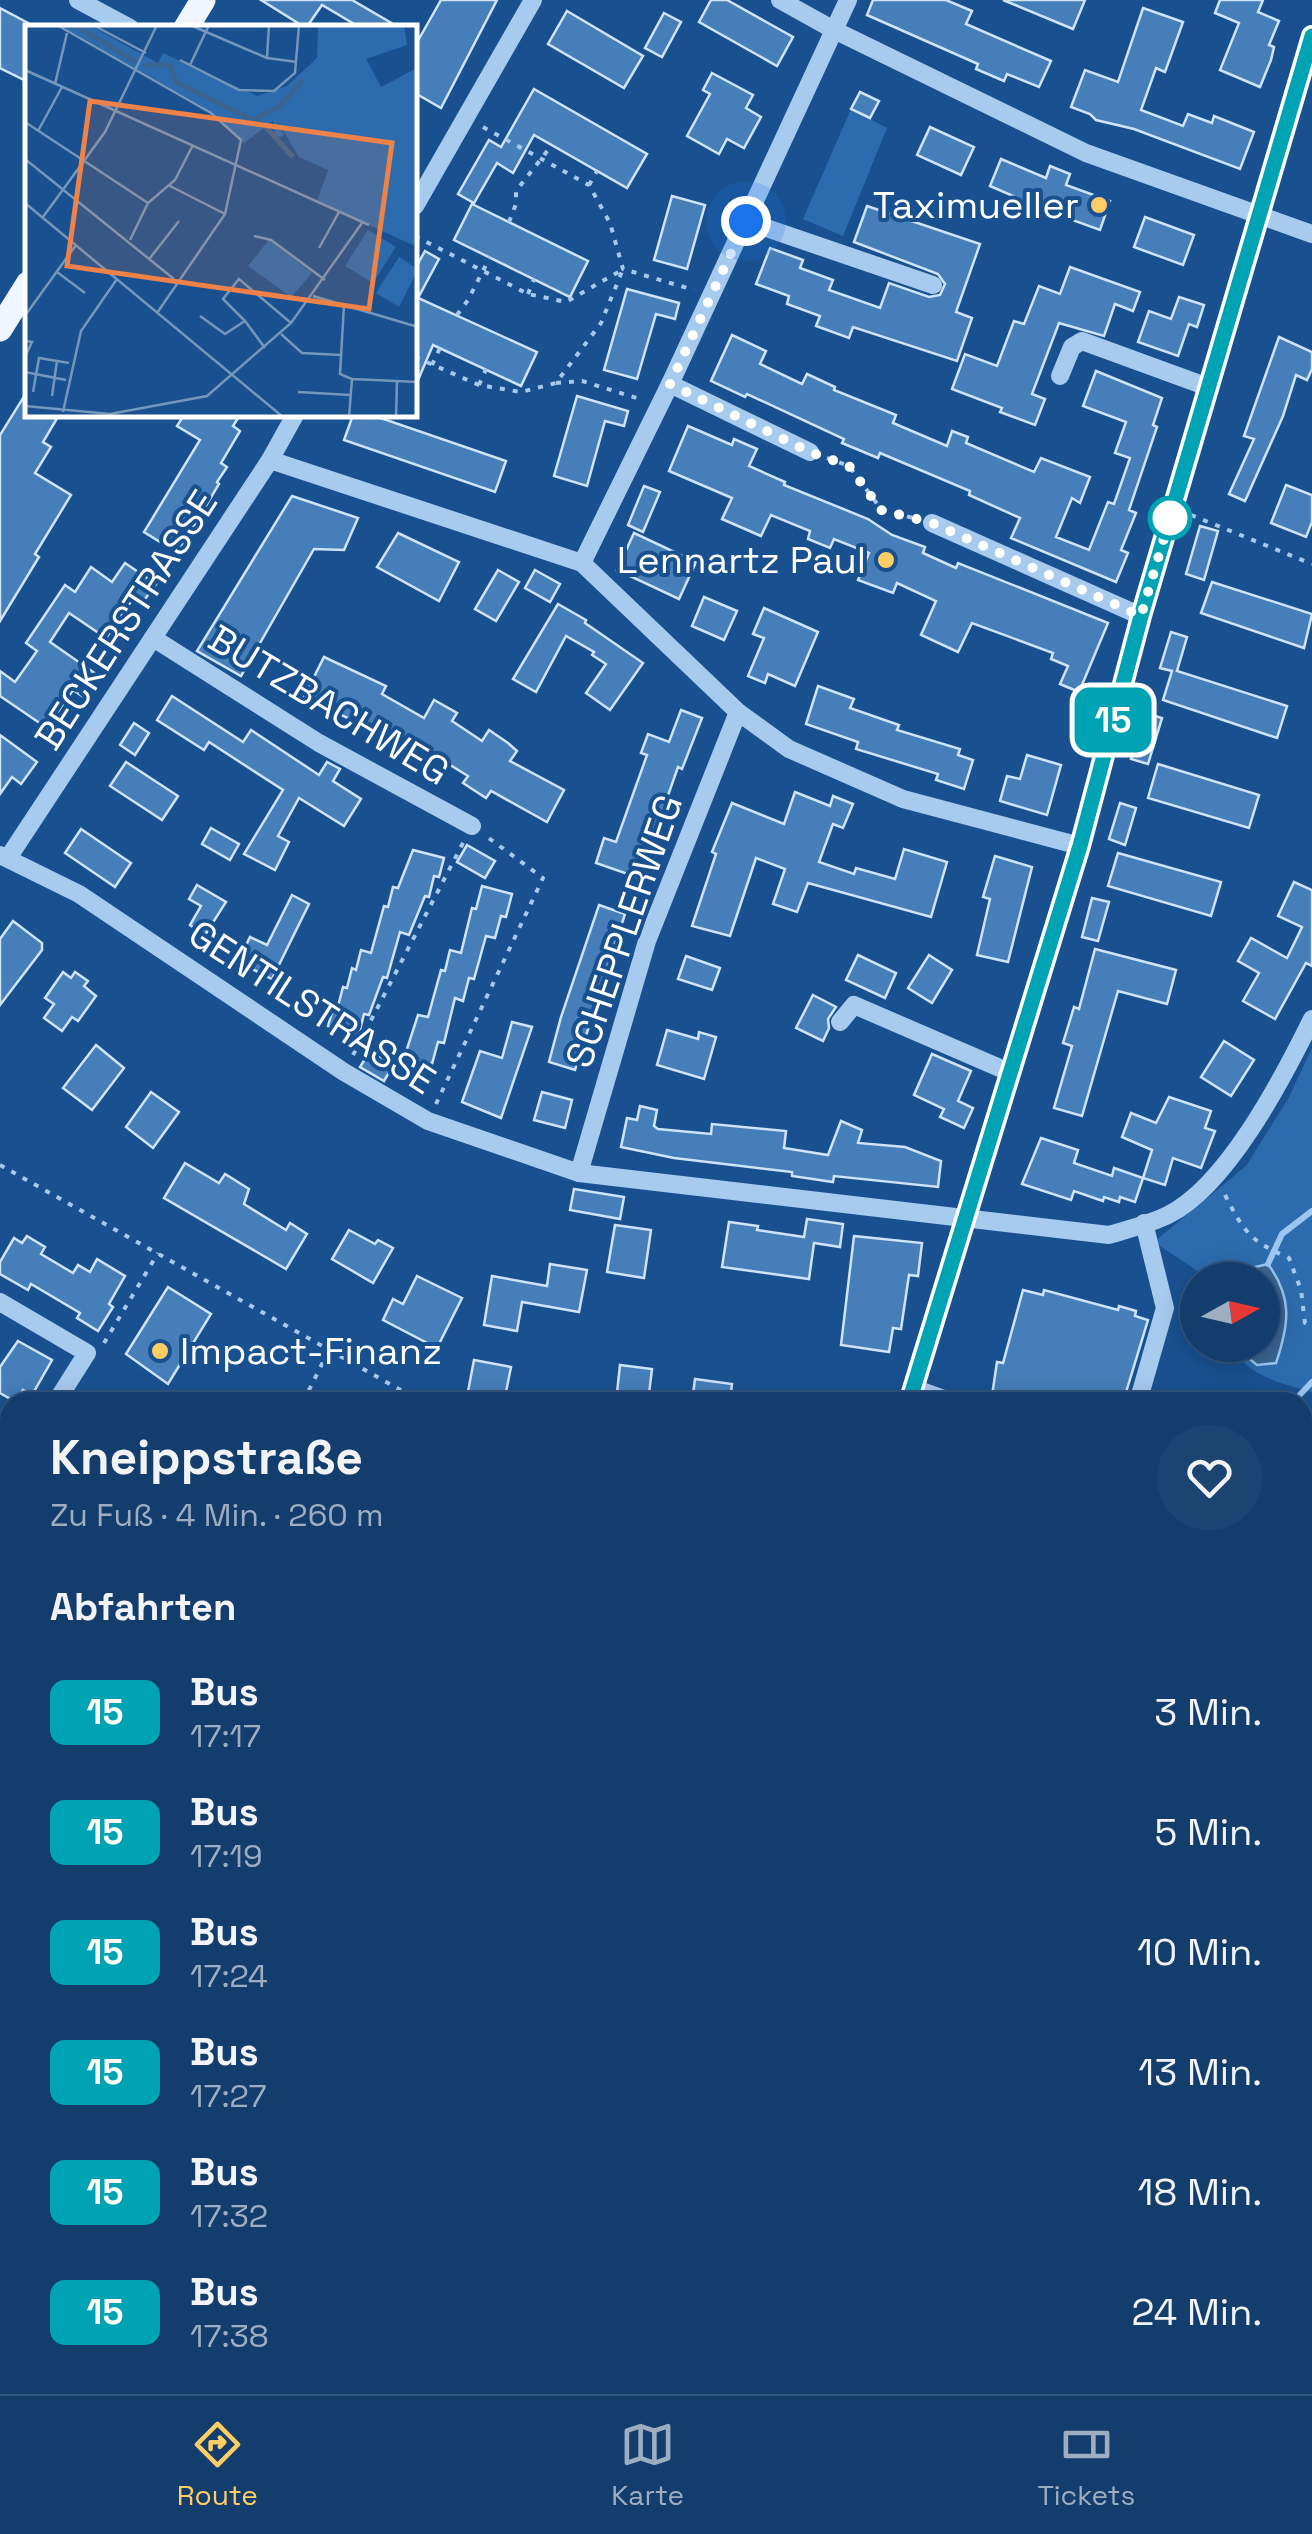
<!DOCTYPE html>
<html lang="de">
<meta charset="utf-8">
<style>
body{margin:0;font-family:"Space Grotesk",sans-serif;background:#1c4472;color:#f1f3f6;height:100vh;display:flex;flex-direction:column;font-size:38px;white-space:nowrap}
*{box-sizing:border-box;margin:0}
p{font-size:32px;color:#9daec2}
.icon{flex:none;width:55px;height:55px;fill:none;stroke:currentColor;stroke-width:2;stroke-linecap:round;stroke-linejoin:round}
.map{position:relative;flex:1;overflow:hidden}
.side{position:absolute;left:0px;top:1392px;width:1312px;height:1002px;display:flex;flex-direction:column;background:#133d6c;border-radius:30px 30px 0 0;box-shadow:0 5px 25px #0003,0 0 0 2px #32567f}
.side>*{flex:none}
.badge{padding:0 20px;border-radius:15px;font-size:35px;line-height:65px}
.needle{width:65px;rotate:82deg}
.controls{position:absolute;left:1180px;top:1262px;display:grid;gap:20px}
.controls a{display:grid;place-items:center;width:100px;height:100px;border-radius:50%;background:#133d6c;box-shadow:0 5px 25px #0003,0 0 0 2px #32567f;font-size:50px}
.you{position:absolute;width:50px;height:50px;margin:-25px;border:8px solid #fff;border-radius:50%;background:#1a73e8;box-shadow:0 0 0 15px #1a73e833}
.map>.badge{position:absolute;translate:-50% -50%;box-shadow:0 0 0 5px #fff}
h2{padding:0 50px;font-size:38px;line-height:90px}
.round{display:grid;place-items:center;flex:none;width:105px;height:105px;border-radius:52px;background:#1c4472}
.summary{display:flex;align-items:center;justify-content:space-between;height:170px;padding:0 50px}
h1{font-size:48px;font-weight:800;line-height:75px}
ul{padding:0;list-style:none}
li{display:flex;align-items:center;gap:30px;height:120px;padding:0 50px}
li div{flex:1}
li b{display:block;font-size:38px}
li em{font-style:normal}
li .badge{min-width:110px;font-weight:700;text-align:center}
.menu{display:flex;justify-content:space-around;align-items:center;height:140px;border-top:2px solid #32567f;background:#133d6c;font-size:28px;color:#9daec2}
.menu a{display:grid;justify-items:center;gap:5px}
.menu .current{color:#ffcd65}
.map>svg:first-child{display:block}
.green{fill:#2c6cae}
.water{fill:#3a6491;stroke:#9ac6f1;stroke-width:2.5}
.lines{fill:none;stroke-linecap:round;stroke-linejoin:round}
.stream{stroke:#9ac6f1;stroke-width:6}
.building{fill:#467eb9;stroke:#cee4fb;stroke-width:2.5}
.path{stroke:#a7caef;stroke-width:4;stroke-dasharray:5 8;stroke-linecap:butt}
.minor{stroke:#a7caef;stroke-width:18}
.major{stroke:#eff6ff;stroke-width:25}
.line-casing{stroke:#fff;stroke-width:22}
.line{stroke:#00a3b4;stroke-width:15}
.walk{stroke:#fff;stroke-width:10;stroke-dasharray:0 18}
.poi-dot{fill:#ffcd65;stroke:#195190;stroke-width:4}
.stop-dot{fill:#fff;stroke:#00a3b4;stroke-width:5}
.labels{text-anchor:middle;stroke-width:8;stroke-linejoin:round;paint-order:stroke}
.poi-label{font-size:38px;fill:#fff;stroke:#195190;text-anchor:end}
.street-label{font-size:38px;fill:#fff;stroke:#195190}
.inset-river{fill:none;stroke:#3a6491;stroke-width:5}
.inset-road{fill:none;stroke:#7597bc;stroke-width:2.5}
.view{fill:#ee8249;fill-opacity:0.15;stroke:#ee8249;stroke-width:5}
.inset-edge{fill:none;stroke:#fff;stroke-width:5}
</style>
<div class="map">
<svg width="1312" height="2394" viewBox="0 0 1312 2394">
<rect width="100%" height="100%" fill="#195190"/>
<!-- green -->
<g class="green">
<path d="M851,109L887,128L843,236L803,219Z"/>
<path d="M1312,1048V1392C1285,1385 1243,1375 1233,1345H1262V1280H1211L1154,1242L1246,1166L1288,1099Z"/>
<path d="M1312,1523V2394H627L630,2385H1302V1531Z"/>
<path d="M207,2385H577L573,2394H203Z"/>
</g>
<!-- water -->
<path class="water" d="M1268,1264C1293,1298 1289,1324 1276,1363L1257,1365L1241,1352L1240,1345H1262V1280H1242L1247,1269Z"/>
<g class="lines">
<!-- stream -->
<g class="stream">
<path d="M1268,1264L1282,1234L1312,1211"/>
<path d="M1293,1402L1312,1382"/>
</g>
</g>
<!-- building -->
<g class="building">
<path d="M261,0H352L400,28H361L322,5L306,28Z"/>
<path d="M441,0H497L441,108L415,93V46Z"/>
<path d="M711,0H727L793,37L777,66L699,22Z"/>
<path d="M873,0H946L972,11L966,24L1051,61L1039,87L1007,74L1004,81L976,69L978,64L867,15Z"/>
<path d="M1003,0H1085L1073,29Z"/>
<path d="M1220,0H1263L1258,12L1279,21L1269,45L1274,47L1271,60L1260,87L1220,70L1239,23L1215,13Z"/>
<path d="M0,8L28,23V82L0,68Z"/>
<path d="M1143,8L1183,22L1165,72L1156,68L1141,110L1183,126L1188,114L1212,123L1214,116L1254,132L1240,169L1134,129L1096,120L1090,114L1071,107L1085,70L1118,82Z"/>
<path d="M567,11L643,56L624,88L548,44Z"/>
<path d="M664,13L681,22L662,57L645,48Z"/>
<path d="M712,73L753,95L746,108L761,117L744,148L727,139L719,154L687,136L710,94L703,90Z"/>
<path d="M534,89L647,154L627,188L534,135L513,173L497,163L474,203L458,194L489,140L501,147Z"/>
<path d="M860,92L879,101L870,118L851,109Z"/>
<path d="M930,127L974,147L961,175L917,155Z"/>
<path d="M1001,159L1046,178L1050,166L1070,174L1066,185L1110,201L1100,230L1034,206L1029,218L1012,211L1018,198L990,186Z"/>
<path d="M672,196L705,205L687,269L654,260Z"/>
<path d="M472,204L588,261L570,297L454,240Z"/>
<path d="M867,206L980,244L956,312L972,318L957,361L853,327L849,338L816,326L820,316L787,304L789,296L756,284L770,248L803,260L800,268L833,280L829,290L880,308L889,283L929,297L940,295L945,284L938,274L854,242Z"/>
<path d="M1145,217L1194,235L1183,265L1134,247Z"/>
<path d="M425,251L439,259L418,298L537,352L521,386L433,345L415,387V269Z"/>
<path d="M1070,267L1140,292L1133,311L1115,304L1104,336L1059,323L1032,394L1045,399L1035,425L1000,412L1002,408L952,389L965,354L997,366L1014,321L1024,324L1039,286L1060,294Z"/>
<path d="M627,289L679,303L675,319L656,314L637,379L604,370Z"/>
<path d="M1179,297L1204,305L1197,327L1189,324L1178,356L1138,342L1149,311L1171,319Z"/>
<path d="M732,335L766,351L760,364L802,384L807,374L835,387L834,390L896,415L893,423L947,446L952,431L968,437L966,443L1034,472L1041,458L1090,477L1080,503L1072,498L1056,537L1089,550L1108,502L1114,504L1130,458L1115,453L1126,422L1083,406L1096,371L1162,398L1153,425L1157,427L1129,510L1136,513L1121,550L1128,553L1116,582L1011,538L1020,518L969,495L970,491L880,453L878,458L842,443L844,439L747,394L745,397L711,381Z"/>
<path d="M1279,337L1312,352V369L1307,380L1296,375L1283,416L1245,501L1229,494L1254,439L1244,436Z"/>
<path d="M28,390V415H59L43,442L51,447L35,473L71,495L35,554L39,557L0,621V435Z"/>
<path d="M577,396L628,411L624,426L605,421L587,486L554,476Z"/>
<path d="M184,415H240L233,426L240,431L221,463L227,467L217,482L219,484L178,553L144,532L200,440L177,426Z"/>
<path d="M353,415H372L506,461L495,492L344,440Z"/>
<path d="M688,426L732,445L734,439L757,449L749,466L785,482L784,485L868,519L892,535L925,547L923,553L956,568L958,563L1108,623L1079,692L1060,684L1068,666L1051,659L1053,653L972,623L958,652L921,635L936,601L897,583L893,593L858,580L869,553L834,539L830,548L808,539L810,531L771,515L761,536L722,519L732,498L669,471Z"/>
<path d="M1286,485L1312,495V522L1306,537L1271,523Z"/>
<path d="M644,486L660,492L643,532L628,525Z"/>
<path d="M292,496L358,518L344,550L314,549L241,676L197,651Z"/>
<path d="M1200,526L1218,531L1204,580L1186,574Z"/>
<path d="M398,533L459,562L439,601L377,567Z"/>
<path d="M634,533L696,562L679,599L617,570Z"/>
<path d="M125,563L156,584L140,606L132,600L106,638L69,613L50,642L96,674L82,696L73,690L47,728L0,696V671L15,682L37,651L26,643L65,585L75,592L91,567L112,582Z"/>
<path d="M498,570L519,582L496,621L475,609Z"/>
<path d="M535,570L560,584L550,602L525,588Z"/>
<path d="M1212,582L1312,614L1304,648L1201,613Z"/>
<path d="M704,597L737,611L724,640L692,626Z"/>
<path d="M558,604L586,620L585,623L643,663L610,710L586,693L606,664L592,655L594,652L566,636L536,692L513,679Z"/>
<path d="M764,608L818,632L795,686L768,674L765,683L748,676L764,638L753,634Z"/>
<path d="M1171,632L1187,637L1177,671L1287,706L1277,738L1163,700L1172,671L1160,668Z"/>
<path d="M324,657L386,686L382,694L424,718L434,700L457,713L452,721L482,741L489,730L508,743L517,751L510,761L564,790L547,822L491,791L486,798L463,783L468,776L413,742L406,755L384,742L387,737L304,697Z"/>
<path d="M818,686L854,699L850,708L899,725L897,730L960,749L958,755L973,760L964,789L936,780L938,774L856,749L858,742L806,724Z"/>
<path d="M172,696L243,742L251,730L319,775L327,762L340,769L333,781L361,799L344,826L299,798L278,836L289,842L275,870L244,854L283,790L209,742L204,750L157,720Z"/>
<path d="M681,710L702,718L682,769L678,767L639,878L596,863L604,838L616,842L647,755L641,753L648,734L669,742Z"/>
<path d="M1145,713L1162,718L1148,764L1131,759Z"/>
<path d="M134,723L149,733L135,755L120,745Z"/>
<path d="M0,735L37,762L21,784L12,777L0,794Z"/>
<path d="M1027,755L1061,765L1047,815L1000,801L1007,776L1020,779Z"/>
<path d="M126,762L178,796L162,820L110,786Z"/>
<path d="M1158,764L1259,795L1249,828L1148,798Z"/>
<path d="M795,792L830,806L833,796L853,804L843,828L833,824L819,862L854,874L856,868L895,879L904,849L947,862L931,917L808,883L797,912L773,904L785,869L756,858L730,936L692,926L716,854L712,852L732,803L784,824Z"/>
<path d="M1120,803L1136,808L1125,845L1109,839Z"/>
<path d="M211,828L239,844L230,860L202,844Z"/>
<path d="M81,829L131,863L115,887L65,853Z"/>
<path d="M467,845L495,861L485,878L457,862Z"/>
<path d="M413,850L444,858L439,877L434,876L429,897L425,896L409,935L400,932L387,978L383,977L369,1015L364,1014L359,1034L328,1026L334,1005L338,1006L343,987L347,988L352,968L356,970L361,950L371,953L384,906L388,907L393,887L398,888Z"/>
<path d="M1118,853L1221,882L1211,916L1108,886Z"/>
<path d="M995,856L1032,867L1008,962L977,955L990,899L983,897Z"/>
<path d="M1294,882L1312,890V966L1306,963L1275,1019L1243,1001L1259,973L1238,961L1251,938L1287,958L1302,927L1278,916Z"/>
<path d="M197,885L226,902L205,935L190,925L201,906L189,899Z"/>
<path d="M482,886L512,894L506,917L501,916L495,938L486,936L474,979L469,978L463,1001L455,998L444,1043L438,1042L432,1064L404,1058L418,1015L428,1017L441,970L445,971L450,950L461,953L472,908L476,909Z"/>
<path d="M292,895L309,904L272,979L238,962L250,937L267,945Z"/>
<path d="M1092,898L1109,902L1098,941L1082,937Z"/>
<path d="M599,905L625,914L575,1070L549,1062L561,1017Z"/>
<path d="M13,921L42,943V950L0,1005V939Z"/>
<path d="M1095,949L1176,970L1167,1004L1118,991L1082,1116L1054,1108L1072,1046L1063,1043L1074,1007L1079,1009Z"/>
<path d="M858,955L896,973L885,998L846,980Z"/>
<path d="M929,955L952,970L932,1003L908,988Z"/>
<path d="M686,956L720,968L712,990L678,979Z"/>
<path d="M63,972L71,978L75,972L88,981L84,986L96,996L78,1021L72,1017L62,1031L44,1018L54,1004L45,998Z"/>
<path d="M813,995L836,1007L828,1019L829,1028L823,1041L796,1028Z"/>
<path d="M512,1022L532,1027L501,1118L462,1102L480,1051L502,1058Z"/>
<path d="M667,1030L698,1039L699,1032L716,1037L704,1079L657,1065Z"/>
<path d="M1224,1041L1254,1060L1231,1096L1201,1077Z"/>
<path d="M96,1045L124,1068L92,1110L63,1088Z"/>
<path d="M370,1051L394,1064L384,1081L360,1067Z"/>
<path d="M932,1054L971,1071L958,1101L973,1108L964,1128L940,1117L944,1109L914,1095Z"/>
<path d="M151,1092L179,1112L153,1148L126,1127Z"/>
<path d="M542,1092L572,1100L565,1128L534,1120Z"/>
<path d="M1169,1097L1211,1111L1205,1128L1215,1131L1201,1168L1173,1158L1165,1185L1143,1178L1152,1150L1122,1137L1131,1113L1156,1123Z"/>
<path d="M640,1106L657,1110L654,1126L658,1129L711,1134L712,1124L786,1131L784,1148L828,1155L841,1121L862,1130L858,1143L905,1147L941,1161L938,1187L834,1176L833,1182L792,1176V1172L674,1158L621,1147L627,1118L637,1120Z"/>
<path d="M1041,1138L1078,1150L1074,1163L1112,1176L1114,1168L1143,1178L1135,1202L1120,1197L1119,1202L1104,1197L1103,1201L1074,1191L1071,1200L1022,1184Z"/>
<path d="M185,1163L219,1183L225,1174L249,1189L244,1204L286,1230L290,1223L307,1234L286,1269L164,1198Z"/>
<path d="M574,1189L624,1197L620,1219L570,1210Z"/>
<path d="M807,1219L843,1224L840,1247L814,1243L809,1279L722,1267L729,1222L758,1226L757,1230L804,1237Z"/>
<path d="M615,1225L651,1230L644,1278L607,1272Z"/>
<path d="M349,1230L375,1244L378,1240L393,1248L373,1283L332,1259Z"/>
<path d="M27,1236L45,1247L41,1254L73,1273L78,1265L90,1272L97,1259L125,1276L109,1304L113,1307L98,1331L77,1318L80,1313L31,1284L28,1290L0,1274V1262L14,1238L22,1243Z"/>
<path d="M854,1236L922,1243L918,1276L909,1275L901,1329L893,1328L889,1352L841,1345Z"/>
<path d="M550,1264L587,1270L579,1312L522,1302L517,1331L484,1325L492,1276L547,1286Z"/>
<path d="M417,1276L462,1298L437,1348L383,1320L393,1299L403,1304Z"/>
<path d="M168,1287L211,1314L168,1384L126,1354Z"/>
<path d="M1023,1290L1043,1295L1044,1290L1118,1310L1119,1306L1136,1311L1135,1316L1148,1320L1123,1402H991L997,1362L1003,1363Z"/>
<path d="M18,1341L52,1360L32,1395L23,1390L16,1402L0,1393V1367Z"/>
<path d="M474,1360L511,1367L504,1402H466Z"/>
<path d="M620,1365L652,1369L648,1402H616Z"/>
<path d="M695,1379L732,1384L730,1402H692Z"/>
</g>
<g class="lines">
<!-- path -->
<g class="path">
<path d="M483,127L589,185L610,223L623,269L694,290"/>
<path d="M589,185L597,171"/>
<path d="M509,222L516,204V191L552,145"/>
<path d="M415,236L528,294L566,302L622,270"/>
<path d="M528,294L534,279"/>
<path d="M457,315L468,300L490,257"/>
<path d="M415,357L479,385L521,392L556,383L601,323L623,269"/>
<path d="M432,365L440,348"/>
<path d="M556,383L582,381L643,400"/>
<path d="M479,385L486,369"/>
<path d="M827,458L849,466L881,509L913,518"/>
<path d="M1191,515L1312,564"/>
<path d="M353,1055L464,841"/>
<path d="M436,1104L543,878L486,836"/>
<path d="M0,1165L422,1402"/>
<path d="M1225,1195C1244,1232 1250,1241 1289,1258L1301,1290L1305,1323L1312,1324"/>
<path d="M104,1343L158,1253"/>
<path d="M303,1402L329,1350"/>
<path d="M1302,2057L1312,2062"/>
<path d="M776,2385L780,2394"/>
<path d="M959,2385L977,2394"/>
<path d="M621,2394L624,2385"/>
<path d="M898,2394L903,2385"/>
</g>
<!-- minor -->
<g class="minor">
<path d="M78,0L130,28"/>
<path d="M780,0L834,30L1086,153L1312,234"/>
<path d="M415,206L533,0"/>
<path d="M746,221L933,285"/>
<path d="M1060,376L1072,347L1082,341L1208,387"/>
<path d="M670,384L810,452"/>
<path d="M270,460L582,563L738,712L789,749L903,799L1080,846"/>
<path d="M932,523L1141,616"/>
<path d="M582,563L670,384L848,0"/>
<path d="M153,638L319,743L472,826"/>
<path d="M0,855L79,894L344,1072L428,1121L579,1173L1109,1235C1128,1229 1150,1224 1168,1215C1227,1186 1283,1078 1312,1019"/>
<path d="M8,858L270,460L295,415"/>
<path d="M840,1022L854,1005L1009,1072"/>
<path d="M579,1173L647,941L738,712"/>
<path d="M0,1302L87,1353L56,1402"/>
<path d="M913,1388L952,1402"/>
<path d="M909,1402L1080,846L1141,616L1312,36"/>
<path d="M1138,1402L1165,1308L1144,1223"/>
<path d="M0,1492L10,1476"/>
<path d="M0,1794L10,1786"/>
<path d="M0,1926L10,1932"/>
<path d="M0,2190L10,2128"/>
<path d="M0,2327L10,2330"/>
<path d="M110,2385L123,2394"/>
</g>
<!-- major -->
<g class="major">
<path d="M186,28L203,0"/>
<path d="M0,329L28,284"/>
</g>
</g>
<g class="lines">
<defs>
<path id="line" d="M909,1402L1080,846L1141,616L1312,36"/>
</defs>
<!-- line casing -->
<use href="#line" class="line-casing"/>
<!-- line -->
<use href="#line" class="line"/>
<!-- walk -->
<path class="walk" d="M746,221L670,384L810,452L849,466L881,510L932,523L1141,616L1170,518"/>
</g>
<!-- markers -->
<g class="poi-dot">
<circle cx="1099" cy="205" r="10"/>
<circle cx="886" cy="560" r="10"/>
<circle cx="160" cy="1351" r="10"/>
</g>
<circle class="stop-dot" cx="1170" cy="518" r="20"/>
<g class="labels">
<!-- poi labels -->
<g class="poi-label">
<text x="1079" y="218">Taximueller</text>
<text x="866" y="573">Lennartz Paul</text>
<text x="180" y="1364" text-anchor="start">Impact-Finanz</text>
</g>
<!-- street labels -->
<g class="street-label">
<text transform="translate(126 620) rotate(-57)" y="13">BECKERSTRASSE</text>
<text transform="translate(329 705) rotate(31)" y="13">BUTZBACHWEG</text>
<text transform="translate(624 931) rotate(-71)" y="13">SCHEPPLERWEG</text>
<text transform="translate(312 1007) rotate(33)" y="13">GENTILSTRASSE</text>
</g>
</g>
<!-- overview -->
<g transform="translate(25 25)">
<rect width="392" height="392" fill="#195190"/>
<path d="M35,0H64L133,38L138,28L232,71L262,61L292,33L293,0H379L382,20L341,34L356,62L392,43V222L292,176L303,145L274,132L252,95L259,110L251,114L248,96L219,118L175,80ZM343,205L371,222L348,258L320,241ZM244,215L287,248L266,272L223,241ZM374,232L393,244L374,282L351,268Z" fill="#2c6cae"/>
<path class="inset-river" d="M50,0L111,37M118,40H145L151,57L239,100L268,132M231,94L254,82L278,55"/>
<path class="inset-road" d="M32,0L186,88L216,115L200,189L132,288M68,0L121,28M165,0L242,33L272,37M242,33L244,0M155,35L214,65L249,66L270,48L274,0M165,40L184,0M0,45L344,200M30,59L42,8M0,97L123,178M13,106L37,62M0,134L149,254M145,161L200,189M0,178L258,392M18,192L80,107L132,0M229,211L246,215L300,255M105,215L123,178L150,155L168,120M294,223L314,187M125,233L154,196M32,247L60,268M288,271L393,302M319,280L315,349L327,354L324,392M2,288L51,220M175,291L200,309L220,296L240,323M220,296L198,274L214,254L266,298M256,309L277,328L316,330M0,326L1,316L7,317L0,332M0,347L41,355M327,354L393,357M8,367L14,333L44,338M273,367L325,370M27,371L32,336M0,381L85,389L182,371L266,298L337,198M38,387L56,306L92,254M371,392L372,356"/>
<path class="view" d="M65,76L367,118L344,284L42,241Z"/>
<rect width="392" height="392" class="inset-edge"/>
</g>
</svg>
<div class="controls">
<a><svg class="needle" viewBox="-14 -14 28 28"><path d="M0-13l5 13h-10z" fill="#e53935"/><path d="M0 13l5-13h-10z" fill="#9daec2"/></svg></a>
</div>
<div class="you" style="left:746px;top:221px"></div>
<b class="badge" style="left:1113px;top:720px;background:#00a3b4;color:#fff">15</b>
<section class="side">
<div class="summary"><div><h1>Kneippstraße</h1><p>Zu Fuß · 4 Min. · 260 m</p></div><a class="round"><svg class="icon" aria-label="heart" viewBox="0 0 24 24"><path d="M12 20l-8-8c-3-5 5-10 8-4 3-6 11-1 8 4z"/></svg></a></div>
<h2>Abfahrten</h2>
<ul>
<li><span class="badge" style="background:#00a3b4;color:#fff">15</span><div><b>Bus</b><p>17:17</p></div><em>3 Min.</em></li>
<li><span class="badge" style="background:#00a3b4;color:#fff">15</span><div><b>Bus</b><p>17:19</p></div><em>5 Min.</em></li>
<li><span class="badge" style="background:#00a3b4;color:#fff">15</span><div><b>Bus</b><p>17:24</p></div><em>10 Min.</em></li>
<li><span class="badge" style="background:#00a3b4;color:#fff">15</span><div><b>Bus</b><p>17:27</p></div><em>13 Min.</em></li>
<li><span class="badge" style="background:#00a3b4;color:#fff">15</span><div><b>Bus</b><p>17:32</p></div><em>18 Min.</em></li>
<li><span class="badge" style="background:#00a3b4;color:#fff">15</span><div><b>Bus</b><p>17:38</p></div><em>24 Min.</em></li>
</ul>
</section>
</div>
<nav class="menu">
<a class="current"><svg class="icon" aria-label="directions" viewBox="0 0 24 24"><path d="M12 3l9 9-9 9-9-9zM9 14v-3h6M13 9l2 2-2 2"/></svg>Route</a>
<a><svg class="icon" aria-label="map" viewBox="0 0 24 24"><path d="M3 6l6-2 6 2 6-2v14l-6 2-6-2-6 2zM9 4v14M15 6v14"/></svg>Karte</a>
<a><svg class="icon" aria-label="tickets" viewBox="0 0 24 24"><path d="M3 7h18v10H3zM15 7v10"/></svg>Tickets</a>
</nav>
